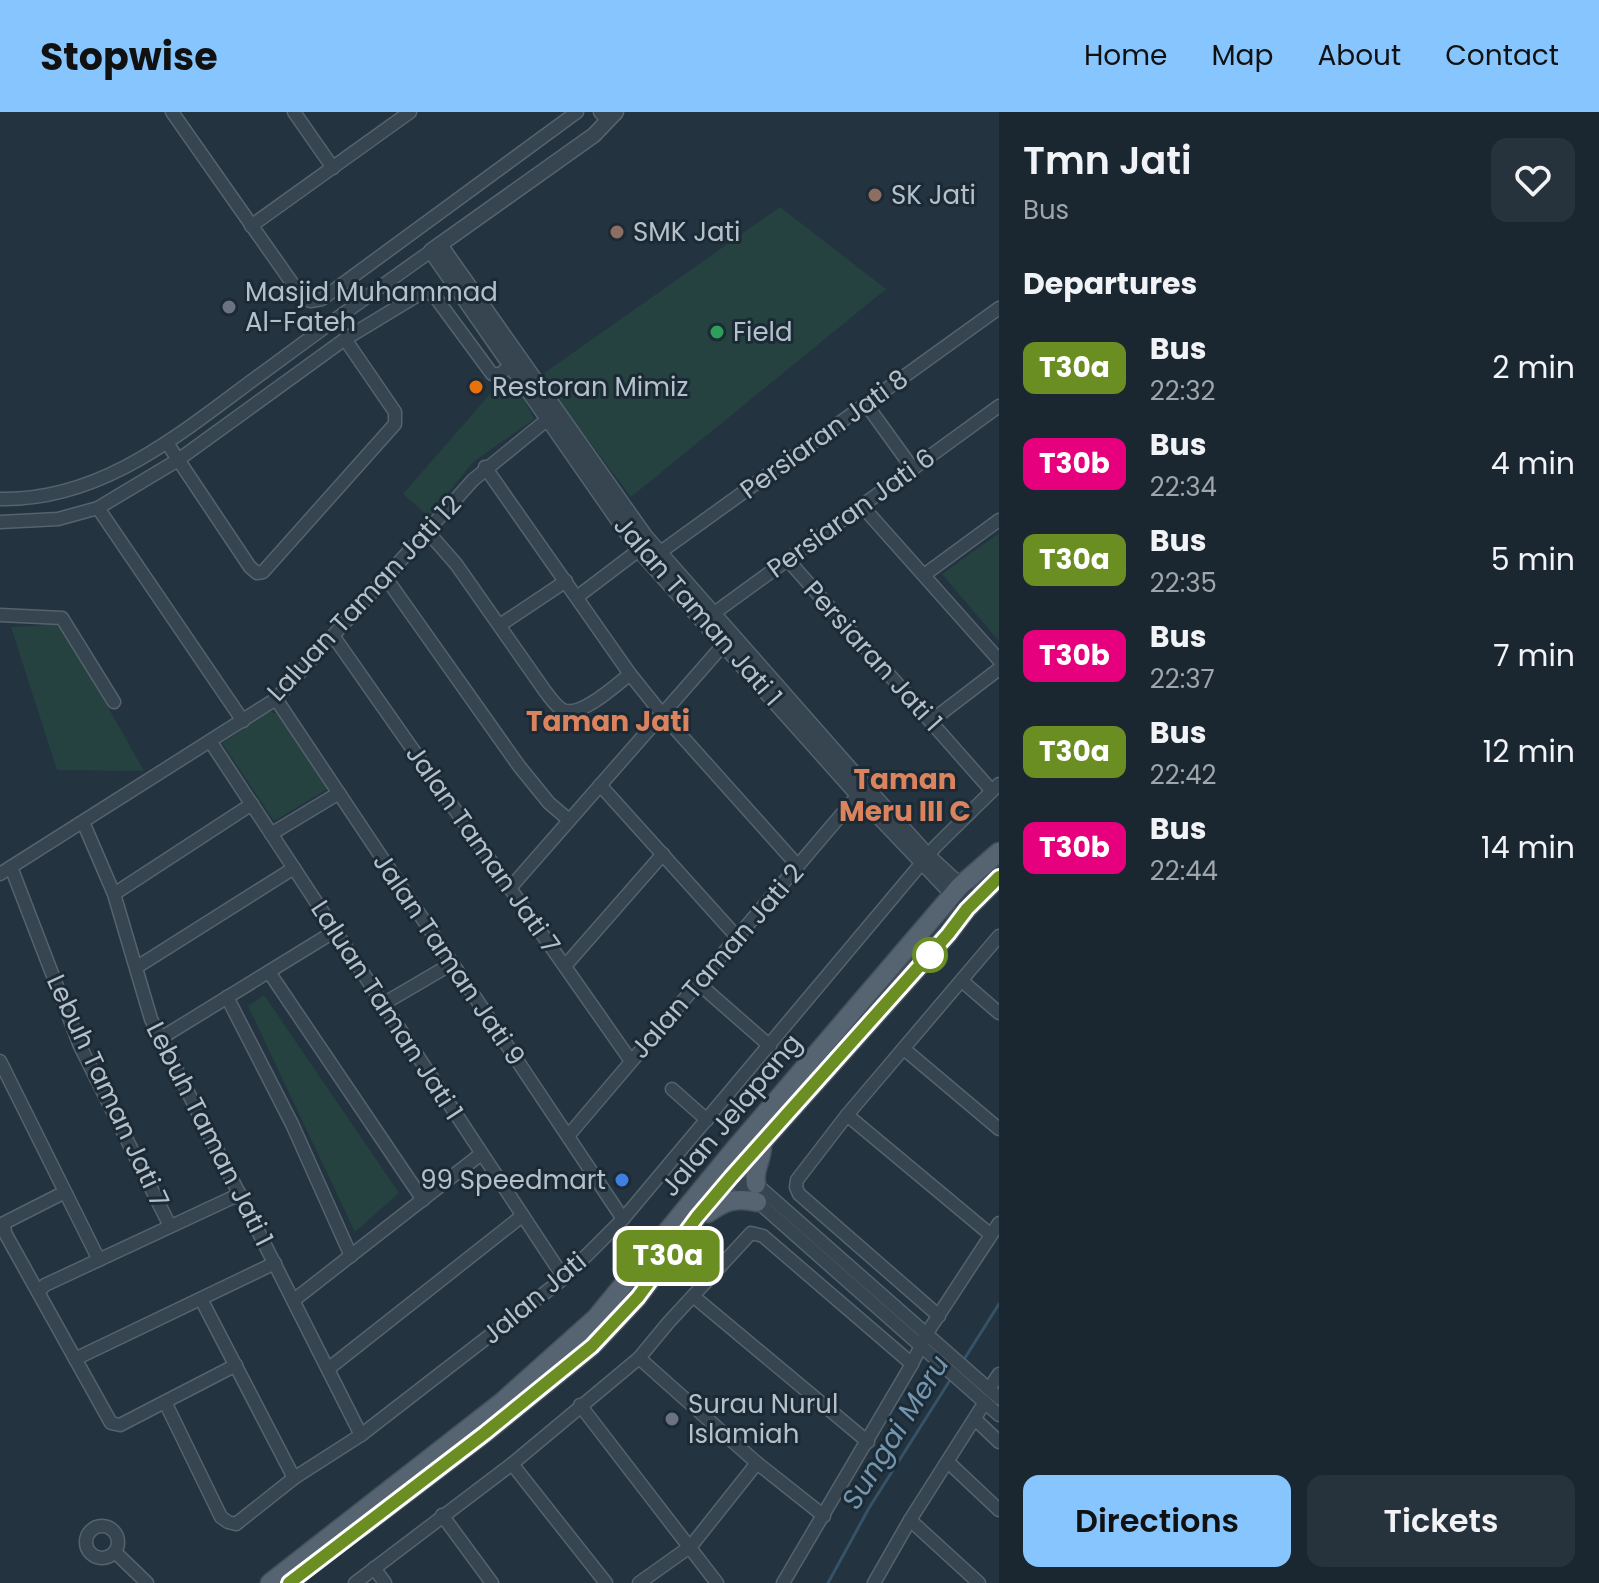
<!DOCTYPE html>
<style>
body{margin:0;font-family:Poppins,sans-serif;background:#27333c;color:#f1f3f6;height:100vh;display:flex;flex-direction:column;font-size:30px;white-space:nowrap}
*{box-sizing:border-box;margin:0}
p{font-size:26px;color:#9fa5ab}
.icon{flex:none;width:44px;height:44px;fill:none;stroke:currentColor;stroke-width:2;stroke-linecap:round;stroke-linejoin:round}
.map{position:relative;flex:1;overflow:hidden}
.side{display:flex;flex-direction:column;background:#1a2730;width:600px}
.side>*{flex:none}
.badge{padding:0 16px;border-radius:12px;font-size:28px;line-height:52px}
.map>.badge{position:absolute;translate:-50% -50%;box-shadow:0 0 0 4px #fff}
h2{padding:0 24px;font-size:30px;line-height:72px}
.round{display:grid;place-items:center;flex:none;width:84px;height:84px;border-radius:16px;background:#27333c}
.summary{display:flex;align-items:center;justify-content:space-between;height:136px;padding:0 24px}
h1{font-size:38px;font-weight:600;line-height:60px}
.button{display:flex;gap:16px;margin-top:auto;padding:16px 24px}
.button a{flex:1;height:92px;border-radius:16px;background:#86c5fd;color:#111;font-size:32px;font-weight:600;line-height:92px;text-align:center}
.button a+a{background:#27333c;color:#f1f3f6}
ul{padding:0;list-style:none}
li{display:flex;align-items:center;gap:24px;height:96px;padding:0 24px}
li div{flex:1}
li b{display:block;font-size:30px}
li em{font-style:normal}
li .badge{min-width:88px;font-weight:700;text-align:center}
header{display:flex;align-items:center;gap:48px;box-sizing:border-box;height:112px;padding:0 40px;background:#86c5fd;color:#111}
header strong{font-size:38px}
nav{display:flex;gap:44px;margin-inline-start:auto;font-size:28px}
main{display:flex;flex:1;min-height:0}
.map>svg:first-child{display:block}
.green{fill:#254140}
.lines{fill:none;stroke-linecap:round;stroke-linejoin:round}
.stream{stroke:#365267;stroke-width:3}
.minor-casing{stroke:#55636d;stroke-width:15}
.tertiary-casing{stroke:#55636d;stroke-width:17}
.primary-casing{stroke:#44515c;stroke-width:21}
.minor{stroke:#374550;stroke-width:12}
.tertiary{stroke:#374550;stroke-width:14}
.primary{stroke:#556470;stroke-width:18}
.line-casing{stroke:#fff;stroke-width:18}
.line{stroke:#6b8e23;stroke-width:12}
.education-dot{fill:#8d6e63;stroke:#1c2a35;stroke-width:3}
.worship-dot{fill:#6b7280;stroke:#1c2a35;stroke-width:3}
.leisure-dot{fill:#2e9e5b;stroke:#1c2a35;stroke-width:3}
.food-dot{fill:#e8710a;stroke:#1c2a35;stroke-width:3}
.stop-dot{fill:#fff;stroke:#6b8e23;stroke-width:4}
.shop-dot{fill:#3f7fe0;stroke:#1c2a35;stroke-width:3}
.labels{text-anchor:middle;stroke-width:6;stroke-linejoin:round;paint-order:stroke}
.poi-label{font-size:26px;fill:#b4c0ca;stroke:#1c2a35;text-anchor:start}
.street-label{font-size:26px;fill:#b4c0ca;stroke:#1c2a35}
.neighbourhood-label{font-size:28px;font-weight:bold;fill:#da835f;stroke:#1c2a35}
.water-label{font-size:28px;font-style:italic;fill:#7296af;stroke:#1c2a35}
</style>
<header>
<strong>Stopwise</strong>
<nav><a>Home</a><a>Map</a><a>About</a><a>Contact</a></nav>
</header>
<main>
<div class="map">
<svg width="999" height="1471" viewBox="0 0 999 1471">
<rect width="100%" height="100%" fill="#233440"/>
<!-- green -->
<g class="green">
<path d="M780,95L886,177L631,385L540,264Z"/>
<path d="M513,267L534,307L472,351L429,405L403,382L498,273Z"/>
<path d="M999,421V529L942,462Z"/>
<path d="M61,512L144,659L57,658L11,515Z"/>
<path d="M269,599L286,606L329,676L274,709L222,631Z"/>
<path d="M264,883L399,1081L355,1120L248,894Z"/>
</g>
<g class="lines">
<!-- stream -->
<g class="stream">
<path d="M963,1249L999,1192"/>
<path d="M828,1471L869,1396L952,1265"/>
</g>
<defs>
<g id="minor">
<path d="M172,0L297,178L310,189L322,187L577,0"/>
<path d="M294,0L333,56"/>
<path d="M600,0L608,9"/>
<path d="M251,114L410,0"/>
<path d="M866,292L913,357"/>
<path d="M167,331L250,455L257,461L263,460L395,312V300L345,227"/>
<path d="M485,355L630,562L662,602L798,754"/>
<path d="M0,387C107,389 186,316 268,257C322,217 376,178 431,139"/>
<path d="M862,394L999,548"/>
<path d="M98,396L243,609"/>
<path d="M0,410L58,407L98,396L178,348L345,227L421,181H430L436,186L492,262H500L517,249"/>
<path d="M427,419L456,452L545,579C550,585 555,594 563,598C581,606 616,573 630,562"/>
<path d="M655,444L999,196"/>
<path d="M787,447L991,678"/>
<path d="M924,463L999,408"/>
<path d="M386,466L519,654L549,691L569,708"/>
<path d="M577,485L639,438"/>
<path d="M0,503L62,506L114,590"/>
<path d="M706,507L999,294"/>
<path d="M500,513L566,469"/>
<path d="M334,525L631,949"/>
<path d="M276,587L623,1107"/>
<path d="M931,609L999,557"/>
<path d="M210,629L564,1166"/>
<path d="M600,673L737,825"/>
<path d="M83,710L114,782L151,907L361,1323"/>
<path d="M271,722L339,681"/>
<path d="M11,755L80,934L170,1114"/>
<path d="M0,762L276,587L473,368L554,302"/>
<path d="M510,776L724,532"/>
<path d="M114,782L252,692"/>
<path d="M565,854L663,742"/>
<path d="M137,855L294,756"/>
<path d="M269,860L423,1088"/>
<path d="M962,869L999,901"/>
<path d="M698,871L770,934"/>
<path d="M227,885L292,1012L351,1144"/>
<path d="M383,892L453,851"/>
<path d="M161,926L335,819"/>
<path d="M904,937L999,1017"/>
<path d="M0,949L99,1148"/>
<path d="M672,977L707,1008"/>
<path d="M847,1003L991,1123"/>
<path d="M568,1024L864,676"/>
<path d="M732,1067L999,1303"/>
<path d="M724,1070L756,1072L999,1286"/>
<path d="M65,1080L4,1111L5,1121L111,1311L120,1313L236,1253"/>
<path d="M38,1180L45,1173L240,1082"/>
<path d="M693,1184L868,1330"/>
<path d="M201,1187L294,1366"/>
<path d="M294,1188L481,1042"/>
<path d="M939,1204L799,1082L796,1075L797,1068L847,1003L999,824"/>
<path d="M639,1246L757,1351L824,1404"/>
<path d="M75,1247L275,1151"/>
<path d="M328,1257L522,1104"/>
<path d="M989,1277L999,1262"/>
<path d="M165,1290L221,1405L228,1410L236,1412L294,1366L361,1323L564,1166L623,1107L936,734L999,672"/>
<path d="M580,1293L717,1471"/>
<path d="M975,1307L999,1330"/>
<path d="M948,1350L999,1398"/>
<path d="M512,1352L606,1471"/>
<path d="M442,1403L492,1471"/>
<path d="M910,1408L979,1471"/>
<circle cx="102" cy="1430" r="16"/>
<path d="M115,1440L147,1471"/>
<path d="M374,1456L385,1471"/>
<path d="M355,1471L512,1352L639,1246L668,1211L751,1121L763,1124L912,1252"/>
<path d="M639,1471L691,1434L757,1351"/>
<path d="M783,1471L912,1252L927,1221L999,1111"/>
<path d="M874,1471L910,1408L985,1290"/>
</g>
<g id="tertiary">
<path d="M616,0L594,23L431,139L639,438L858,683L958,788"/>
<path d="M440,133L645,424L866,675L928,744L966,779"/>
</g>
<g id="primary">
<path d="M756,1072C753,1058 762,1048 762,1034"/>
<path d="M708,1101C725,1089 736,1085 757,1090"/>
<path d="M360,1416L485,1321L592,1234L638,1185L697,1105L731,1065L948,822L967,797L999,765"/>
<path d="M270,1471L502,1290L596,1206L734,1038L960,774L999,740"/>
</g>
</defs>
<!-- minor casing -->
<use href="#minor" class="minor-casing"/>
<!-- tertiary casing -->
<use href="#tertiary" class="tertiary-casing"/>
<!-- primary casing -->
<use href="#primary" class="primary-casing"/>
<!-- minor -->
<use href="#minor" class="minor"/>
<!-- tertiary -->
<use href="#tertiary" class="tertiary"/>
<!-- primary -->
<use href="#primary" class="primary"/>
</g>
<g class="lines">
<defs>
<path id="line" d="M289,1471L485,1321L592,1234L638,1185L697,1105L731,1065L948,822L967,797L999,765"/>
</defs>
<!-- line casing -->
<use href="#line" class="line-casing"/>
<!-- line -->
<use href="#line" class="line"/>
</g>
<!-- markers -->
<g class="education-dot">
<circle cx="875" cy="83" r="8"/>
<circle cx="617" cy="120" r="8"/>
</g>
<g class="worship-dot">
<circle cx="229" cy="195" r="8"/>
<circle cx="672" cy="1307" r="8"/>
</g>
<circle class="leisure-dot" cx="717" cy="220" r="8"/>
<circle class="food-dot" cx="476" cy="275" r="8"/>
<circle class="stop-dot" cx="930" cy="843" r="16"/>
<circle class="shop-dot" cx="622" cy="1068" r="8"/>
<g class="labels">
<!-- poi labels -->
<g class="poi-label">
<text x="891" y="92">SK Jati</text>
<text x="633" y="129">SMK Jati</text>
<text x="245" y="189">Masjid Muhammad<tspan x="245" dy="30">Al-Fateh</tspan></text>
<text x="733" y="229">Field</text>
<text x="492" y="284">Restoran Mimiz</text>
<text x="606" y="1077" text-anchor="end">99 Speedmart</text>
<text x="688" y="1301">Surau Nurul<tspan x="688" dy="30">Islamiah</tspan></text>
</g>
<!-- street labels -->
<g class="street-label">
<text transform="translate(824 322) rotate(-36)" y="9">Persiaran Jati 8</text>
<text transform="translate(851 401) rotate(-36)" y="9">Persiaran Jati 6</text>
<text transform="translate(364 486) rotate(-47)" y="9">Laluan Taman Jati 12</text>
<text transform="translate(698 499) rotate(49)" y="9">Jalan Taman Jati 1</text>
<text transform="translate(873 544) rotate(48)" y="9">Persiaran Jati 1</text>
<text transform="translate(483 737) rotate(55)" y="9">Jalan Taman Jati 7</text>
<text transform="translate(449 847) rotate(56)" y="9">Jalan Taman Jati 9</text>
<text transform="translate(717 849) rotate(-49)" y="9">Jalan Taman Jati 2</text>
<text transform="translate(387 898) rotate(57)" y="9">Laluan Taman Jati 1</text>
<text transform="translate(108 979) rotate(65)" y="9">Lebuh Taman Jati 7</text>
<text transform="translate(731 1003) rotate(-50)" y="9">Jalan Jelapang</text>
<text transform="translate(210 1022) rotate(63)" y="9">Lebuh Taman Jati 1</text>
<text transform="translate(534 1186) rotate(-40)" y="9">Jalan Jati</text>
</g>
<!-- neighbourhood labels -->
<g class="neighbourhood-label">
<text x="608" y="619">Taman Jati</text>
<text x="905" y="677">Taman<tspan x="905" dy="32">Meru III C</tspan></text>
</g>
<!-- water labels -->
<g class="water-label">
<text transform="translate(895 1320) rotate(-58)" y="10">Sungai Meru</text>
</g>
</g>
</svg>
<b class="badge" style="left:668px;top:1144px;background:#6b8e23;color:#fff">T30a</b>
</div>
<section class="side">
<div class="summary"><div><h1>Tmn Jati</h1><p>Bus</p></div><a class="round"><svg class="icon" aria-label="heart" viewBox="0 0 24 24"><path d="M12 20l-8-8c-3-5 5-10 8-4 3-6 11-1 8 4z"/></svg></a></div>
<h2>Departures</h2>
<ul>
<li><span class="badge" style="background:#6b8e23;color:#fff">T30a</span><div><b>Bus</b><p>22:32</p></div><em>2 min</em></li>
<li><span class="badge" style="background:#e6007e;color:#fff">T30b</span><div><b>Bus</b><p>22:34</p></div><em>4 min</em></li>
<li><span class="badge" style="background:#6b8e23;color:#fff">T30a</span><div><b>Bus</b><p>22:35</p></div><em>5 min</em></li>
<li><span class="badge" style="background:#e6007e;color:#fff">T30b</span><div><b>Bus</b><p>22:37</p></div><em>7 min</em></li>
<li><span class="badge" style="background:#6b8e23;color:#fff">T30a</span><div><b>Bus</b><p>22:42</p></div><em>12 min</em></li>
<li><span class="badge" style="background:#e6007e;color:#fff">T30b</span><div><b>Bus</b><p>22:44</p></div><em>14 min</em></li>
</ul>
<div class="button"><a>Directions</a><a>Tickets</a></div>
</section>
</main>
